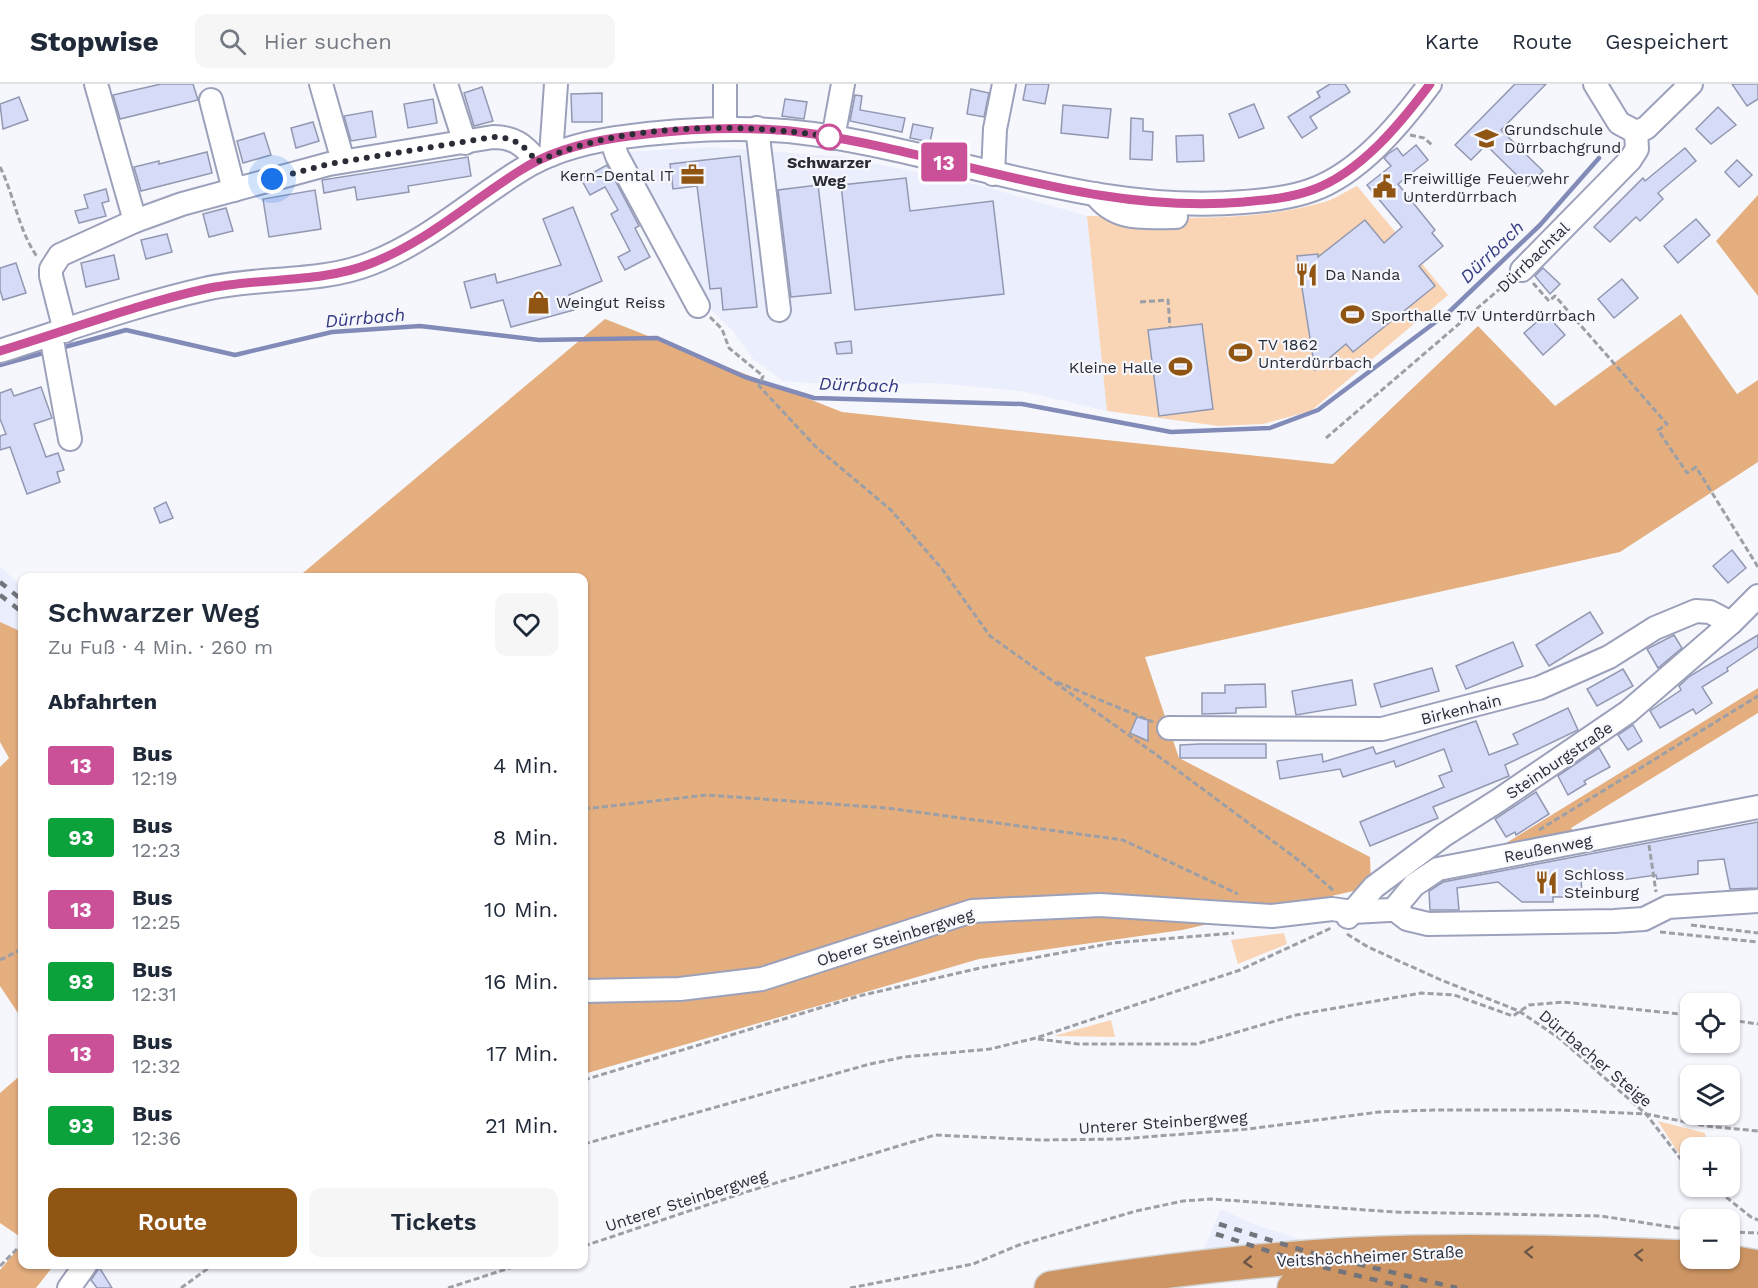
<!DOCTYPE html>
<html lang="de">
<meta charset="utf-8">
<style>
body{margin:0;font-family:"Work Sans",sans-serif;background:#f6f6f7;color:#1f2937;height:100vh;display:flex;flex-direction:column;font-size:22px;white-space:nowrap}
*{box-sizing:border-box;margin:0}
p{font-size:20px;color:#747a83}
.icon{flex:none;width:33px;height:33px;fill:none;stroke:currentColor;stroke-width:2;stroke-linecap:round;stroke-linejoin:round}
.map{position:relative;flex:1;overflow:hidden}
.drawer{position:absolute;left:18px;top:489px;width:570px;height:696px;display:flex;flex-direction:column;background:#fff;border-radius:12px;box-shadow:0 2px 4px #0004}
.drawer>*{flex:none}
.badge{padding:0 12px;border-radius:4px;font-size:21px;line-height:39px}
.controls{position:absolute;left:1680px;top:909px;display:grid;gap:12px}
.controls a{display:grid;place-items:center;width:60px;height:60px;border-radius:12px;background:#fff;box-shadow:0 2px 4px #0004;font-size:30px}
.you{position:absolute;width:30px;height:30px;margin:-15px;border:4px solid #fff;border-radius:50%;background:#1a73e8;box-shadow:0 0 0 9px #1a73e833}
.map>.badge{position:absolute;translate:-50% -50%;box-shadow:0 0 0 3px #fff}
h2{padding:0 30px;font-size:22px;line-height:54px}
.round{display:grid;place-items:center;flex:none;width:63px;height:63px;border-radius:12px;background:#f6f6f7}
.head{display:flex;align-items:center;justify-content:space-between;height:102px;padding:0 30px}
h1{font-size:28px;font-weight:600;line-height:45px}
.cta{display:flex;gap:12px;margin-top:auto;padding:12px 30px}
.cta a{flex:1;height:69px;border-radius:12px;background:#905513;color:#fff;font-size:24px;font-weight:600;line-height:69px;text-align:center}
.cta a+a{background:#f6f6f7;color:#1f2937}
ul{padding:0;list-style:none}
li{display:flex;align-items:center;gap:18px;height:72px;padding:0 30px}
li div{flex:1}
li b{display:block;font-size:22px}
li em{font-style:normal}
li .badge{min-width:66px;font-weight:700;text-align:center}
header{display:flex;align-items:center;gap:36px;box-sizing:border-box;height:84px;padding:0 30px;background:#fff;border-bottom:2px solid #e0e1e3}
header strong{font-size:28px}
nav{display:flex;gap:33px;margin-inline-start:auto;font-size:21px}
.search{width:420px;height:54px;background:#f6f6f7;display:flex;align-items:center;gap:15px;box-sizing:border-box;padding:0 21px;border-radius:12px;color:#747a83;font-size:22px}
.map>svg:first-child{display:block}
.built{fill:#ebeefc}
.green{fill:#f9d5b6}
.forest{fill:#e4ae7f}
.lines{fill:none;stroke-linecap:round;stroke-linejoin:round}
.stream{stroke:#828ab8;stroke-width:4.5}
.building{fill:#d6dcf7;stroke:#9298b1;stroke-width:1.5}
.minor-casing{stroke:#9ca1bb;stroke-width:26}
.highway-casing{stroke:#d4d5d7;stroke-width:36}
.path{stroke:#9d9fa6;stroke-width:3;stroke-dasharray:6 3;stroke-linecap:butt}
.minor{stroke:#fff;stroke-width:22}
.highway{stroke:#cc9563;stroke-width:33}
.rail{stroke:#72747c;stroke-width:4.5;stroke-dasharray:8 8;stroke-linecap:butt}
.oneway{stroke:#6b5648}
.line-casing{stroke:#fff;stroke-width:14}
.line{stroke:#ca5098;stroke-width:9}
.walk{stroke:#2a2c36;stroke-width:6;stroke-dasharray:0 10.8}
.stop-dot{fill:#fff;stroke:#ca5098;stroke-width:3}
.labels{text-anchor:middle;stroke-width:4.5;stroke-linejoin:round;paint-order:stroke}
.poi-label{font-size:16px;fill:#2a2c36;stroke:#f5f7fc;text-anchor:start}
.stop-label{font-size:16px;font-weight:bold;fill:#2a2c36;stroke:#f5f7fc}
.street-label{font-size:16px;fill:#2a2c36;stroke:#f5f7fc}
.water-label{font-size:18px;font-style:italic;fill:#333980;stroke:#f5f7fc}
</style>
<header>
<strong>Stopwise</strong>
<div class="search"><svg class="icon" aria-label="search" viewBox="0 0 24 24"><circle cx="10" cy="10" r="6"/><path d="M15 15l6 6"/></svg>Hier suchen</div>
<nav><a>Karte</a><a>Route</a><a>Gespeichert</a></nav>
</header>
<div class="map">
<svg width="1758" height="1204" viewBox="0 0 1758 1204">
<rect width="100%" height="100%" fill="#f5f7fc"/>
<!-- built -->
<g class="built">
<path d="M711,63L845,73L986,103L1087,132L1107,327L1022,307L934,299L836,301L783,297L753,275L732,246L700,215L626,68Z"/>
<path d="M0,483L22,502V605L0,585Z"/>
<path d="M1221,1125L1253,1140L1311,1159L1201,1172Z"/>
</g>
<!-- green -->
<g class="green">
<path d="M1357,102L1448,211L1311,327L1263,340L1219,342L1107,327L1087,132C1165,133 1248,140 1324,118C1335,115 1346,107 1357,102Z"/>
<path d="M1284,849L1287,860L1238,880L1231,856Z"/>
<path d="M1111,936L1115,953L1054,952Z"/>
<path d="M1658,1037L1705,1049L1707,1063L1690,1064V1083L1675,1064Z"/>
</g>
<!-- forest -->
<g class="forest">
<path d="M1758,111V212L1716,157Z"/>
<path d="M1681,230L1737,310L1758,296V378L1620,468L1145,573L1179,674L1370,773L1371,803L1182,846L979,875L584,990V494H297L605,235L842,328L1333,380L1478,242L1555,322Z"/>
<path d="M0,538L22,548V935L0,902V683L9,674L0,658Z"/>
<path d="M1758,604V629L1571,744L1576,750L1490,769Z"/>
<path d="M22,990V1154L0,1139V1009Z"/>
<path d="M22,1160V1180L54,1181L36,1204H0V1186Z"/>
</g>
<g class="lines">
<!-- stream -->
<g class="stream">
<path d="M61,264L126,246L235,271L332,248L420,242L539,256L657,254L745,293L814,314L1022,320L1171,348L1270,344L1318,326L1449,228L1540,141L1599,74"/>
<path d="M0,281L47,268"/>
</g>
</g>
<!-- building -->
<g class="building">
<path d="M161,0H193L198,16L120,35L113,11Z"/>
<path d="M1026,0H1049L1045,20L1023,16Z"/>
<path d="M1330,0H1345L1350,8L1310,33L1317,44L1302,54L1288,33L1320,13L1317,8Z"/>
<path d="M1515,0H1546L1501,46L1543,87L1528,102L1486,61L1471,76L1455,61Z"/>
<path d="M1732,0H1758V15L1747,22Z"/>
<path d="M482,3L493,37L474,42L464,9Z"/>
<path d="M971,5L989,9L984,33L967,30Z"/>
<path d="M602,9V38H572L571,10Z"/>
<path d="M855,11L862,12L860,26L905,34L902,48L850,37Z"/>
<path d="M19,13L28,36L3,45L0,20Z"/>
<path d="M433,15L437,39L408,44L404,20Z"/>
<path d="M785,15L807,18L804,35L782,32Z"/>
<path d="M1254,20L1264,44L1239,54L1229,30Z"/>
<path d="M1063,21L1111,25L1108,54L1061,49Z"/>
<path d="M1718,23L1736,41L1711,60L1696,45Z"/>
<path d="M372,27L376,53L351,57L344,32Z"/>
<path d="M1131,34L1143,35V47L1153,48L1152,76L1130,75Z"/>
<path d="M313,38L319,57L296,64L291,44Z"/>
<path d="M913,40L933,44L930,58L910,54Z"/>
<path d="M264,49L271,71L243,79L237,57Z"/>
<path d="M1203,51L1204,77L1177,78L1176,52Z"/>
<path d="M1416,61L1428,76L1398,100L1435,146L1432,149L1443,162L1419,182L1435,202L1353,268L1346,260L1315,286L1297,172L1318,170V173L1365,136L1384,159L1402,143L1367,101L1391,82L1384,74L1388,70L1397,64L1403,72Z"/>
<path d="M1685,64L1696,77L1658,109L1663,115L1640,137L1636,133L1610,158L1594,143L1643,94L1645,97Z"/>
<path d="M207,68L212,89L141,107L134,83L159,77V80Z"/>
<path d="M740,72L757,223L723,226L721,204L710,205L697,102L673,105L670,80Z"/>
<path d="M468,73L471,92L408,102L409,108L357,116L355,103L324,109L322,96Z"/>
<path d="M1737,76L1752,91L1739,103L1725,88Z"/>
<path d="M607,81L639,142L635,144L650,173L625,186L618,173L630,167L611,130L618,126L605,103L590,111L581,95Z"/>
<path d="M906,94L910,127L993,117L1004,210L855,226L841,101Z"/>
<path d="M818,101L831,209L791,213L778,106Z"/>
<path d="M106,105L109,117L102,119L106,132L79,139L75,127L88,124L84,111Z"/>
<path d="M315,106L321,145L269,153L263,115Z"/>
<path d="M573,123L602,197L569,211L574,226L511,243L503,216L471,224L464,198L495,190L497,199L561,181L543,135Z"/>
<path d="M226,124L233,147L209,153L203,130Z"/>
<path d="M1696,135L1710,151L1678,179L1664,162Z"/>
<path d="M167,150L172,168L146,175L141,156Z"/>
<path d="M114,171L119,195L86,203L81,179Z"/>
<path d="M16,179L26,209L3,216L0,206V184Z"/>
<path d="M1543,184L1560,200L1550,210L1535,192Z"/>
<path d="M1622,195L1638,214L1614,234L1598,215Z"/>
<path d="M1546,230L1565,251L1543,271L1524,249Z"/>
<path d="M1202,240L1213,325L1159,332L1148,246Z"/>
<path d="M851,257L852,269L837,270L835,259Z"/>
<path d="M41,303L52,334L34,340L46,373L58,369L64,386L57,388L60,398L27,410L10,363L0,366V352L6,350L0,335V309L11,305L14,312Z"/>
<path d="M166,418L173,434L160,439L154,424Z"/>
<path d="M1732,466L1746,484L1728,499L1713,482Z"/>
<path d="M1590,528L1603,549L1549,582L1536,561Z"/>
<path d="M1674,551L1682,564L1658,584L1647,565Z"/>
<path d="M1758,551V563L1727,584L1728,587L1702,603L1712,619L1696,630L1693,625L1660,644L1650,627L1681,606L1679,602L1690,592Z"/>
<path d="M1513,558L1523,582L1466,605L1456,582Z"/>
<path d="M1432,584L1439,607L1381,623L1374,600Z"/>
<path d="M1623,585L1633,602L1597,622L1587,605Z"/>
<path d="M1352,596L1356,621L1296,631L1292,607Z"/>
<path d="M1265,600L1266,623L1236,624V629L1202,630V609H1225V601Z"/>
<path d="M1568,624L1578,646L1505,681L1509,692L1433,723L1438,734L1370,762L1360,738L1444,703L1439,692L1452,687L1444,665L1396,683L1394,677L1343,693L1340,685L1280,695L1277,677L1322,670L1323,678L1373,663L1376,670L1476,637L1489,671L1518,660L1513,650Z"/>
<path d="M1137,633L1148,636V657L1130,649Z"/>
<path d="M1633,641L1642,657L1628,666L1618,651Z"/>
<path d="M1200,660H1266V674H1180V661Z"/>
<path d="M1599,664L1610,683L1584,697L1586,700L1568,711L1558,692Z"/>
<path d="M1536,708L1549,730L1516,751L1515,748L1506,753L1495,735Z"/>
<path d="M1758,738V804L1730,805L1724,775L1698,777V790L1657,795L1656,791L1622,796L1621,789L1581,792L1582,813H1553V818H1522L1498,798L1457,804L1459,826H1430L1429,807L1443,798Z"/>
<path d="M99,1184V1183L112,1204H97L91,1196Z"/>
</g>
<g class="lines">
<defs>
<g id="minor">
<path d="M96,0L135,137"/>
<path d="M321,0L343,77"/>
<path d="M446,0L465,59"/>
<path d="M725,0V44"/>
<path d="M1595,0L1619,39L1636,48L1646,44L1691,0"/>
<path d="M211,16L234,106"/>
<path d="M757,44L779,226"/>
<path d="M833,54L843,0"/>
<path d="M611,55L617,72L698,222"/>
<path d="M551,71L556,0"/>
<path d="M993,90L995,45L1004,0"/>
<path d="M1095,110C1116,138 1144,133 1176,133"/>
<path d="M1522,186L1630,76L1637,65L1636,48"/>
<path d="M65,247L51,192V185L60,171L135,137L182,120L329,80L493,53C514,53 524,61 537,77"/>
<path d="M51,251L70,355"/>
<path d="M0,267C66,246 138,220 205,205C260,192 320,200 372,179C428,157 471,117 521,86C549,68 583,59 615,54C681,45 747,41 813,50C957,71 1097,131 1244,118C1266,116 1290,114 1312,106C1360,89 1400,40 1430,0"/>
<path d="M1169,644L1382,645L1539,604L1609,573L1655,544L1696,527L1710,528L1731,539"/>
<path d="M1394,825L1407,835L1428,840L1614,837L1644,835L1668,823L1758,817"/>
<path d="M1348,833L1374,803L1444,751L1499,716L1628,628L1731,539L1758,512"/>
<path d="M584,907L680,905L762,895L972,827L1100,821L1272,832L1332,825L1353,828L1389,826L1394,825L1414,801L1438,785L1758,723"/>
<path d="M69,1204L86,1180"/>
</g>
<g id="highway">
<path d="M1709,1174L1758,1183"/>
<path d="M1051,1204C1171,1185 1292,1170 1413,1168C1506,1166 1598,1169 1690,1173"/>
<path d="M1294,1204L1409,1197L1515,1195L1758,1202"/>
</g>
</defs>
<!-- minor casing -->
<use href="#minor" class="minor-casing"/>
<!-- highway casing -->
<use href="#highway" class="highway-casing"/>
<!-- path -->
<g class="path">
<path d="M1410,51L1424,54L1432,61"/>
<path d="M0,83C15,113 18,146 38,174"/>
<path d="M1533,199L1549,217L1555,212L1667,340L1658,346L1687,389L1696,383L1758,483"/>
<path d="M1140,218L1168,216L1170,244"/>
<path d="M710,233L722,245L729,264L763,292L759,302L816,363L891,426L942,485L990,552L1169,680L1297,775L1333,806"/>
<path d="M1326,354L1509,197"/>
<path d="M1057,598L1153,638"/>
<path d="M584,725L707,711L887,724L1123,756L1238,810"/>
<path d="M1539,746L1758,612"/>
<path d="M1649,761L1656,808"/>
<path d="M1691,841L1758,849"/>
<path d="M1660,848L1758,858"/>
<path d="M1347,850L1368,863L1441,896L1519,927L1559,954L1646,1030L1690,1087"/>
<path d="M0,876L22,865"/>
<path d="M1730,936L1758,940"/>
<path d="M1038,955L1078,960H1196L1296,931L1421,909L1454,911L1513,932L1529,921L1563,918L1690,931"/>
<path d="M584,996L859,912L980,884L1113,859L1234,849"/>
<path d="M584,1060L870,980L904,973L990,965L1036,954L1240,886L1331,844"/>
<path d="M1712,1102L1751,1133L1758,1136"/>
<path d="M1730,1148L1758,1149"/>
<path d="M584,1162L746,1108L935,1051L1042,1056L1120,1055L1248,1045L1379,1028L1434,1026H1560L1646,1030L1706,1042L1758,1047"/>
<path d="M0,1182L22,1160"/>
<path d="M181,1204L214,1180"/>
<path d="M448,1204L522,1180"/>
<path d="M850,1204L973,1180L1019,1161L1136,1127L1183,1117L1211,1115L1395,1128L1601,1132L1690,1146"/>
</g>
<!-- minor -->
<use href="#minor" class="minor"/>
<!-- highway -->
<use href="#highway" class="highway"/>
<!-- rail -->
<g class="rail">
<path d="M0,498L22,516"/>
<path d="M0,511L22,528"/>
<path d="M1219,1140L1308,1168L1457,1204"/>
<path d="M1216,1150L1302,1178L1408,1204"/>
</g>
</g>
<!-- one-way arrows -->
<defs><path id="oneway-chevron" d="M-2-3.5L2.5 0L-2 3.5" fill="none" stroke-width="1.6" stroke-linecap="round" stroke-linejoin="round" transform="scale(1.5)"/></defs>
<g class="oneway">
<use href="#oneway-chevron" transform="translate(1529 1168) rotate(-178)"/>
<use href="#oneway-chevron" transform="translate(1639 1171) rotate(-178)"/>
<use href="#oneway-chevron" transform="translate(1248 1178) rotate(176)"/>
</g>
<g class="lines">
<defs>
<path id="line" d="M0,267C66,247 138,220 205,205C260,193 320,200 372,179C428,157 471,117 521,86C549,68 583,59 615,54C681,45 747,40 814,50C957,72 1097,131 1244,118C1266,116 1290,114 1312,106C1360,89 1400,40 1430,0"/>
</defs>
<!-- line casing -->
<use href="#line" class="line-casing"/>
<!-- line -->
<use href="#line" class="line"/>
<!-- walk -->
<path class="walk" d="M272,95L329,80L493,53C514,53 524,61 537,78C617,39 743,38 829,53"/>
</g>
<!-- icons -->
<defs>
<symbol id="school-bare" viewBox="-9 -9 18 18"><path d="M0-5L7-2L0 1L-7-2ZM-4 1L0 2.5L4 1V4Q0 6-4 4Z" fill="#905513" stroke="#f5f7fc" stroke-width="2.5" paint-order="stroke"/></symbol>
<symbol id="office-bare" viewBox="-9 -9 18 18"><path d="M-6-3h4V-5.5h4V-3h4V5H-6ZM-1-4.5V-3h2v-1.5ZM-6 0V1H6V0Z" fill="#905513" stroke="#f5f7fc" stroke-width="2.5" paint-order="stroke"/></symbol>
<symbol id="civic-bare" viewBox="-9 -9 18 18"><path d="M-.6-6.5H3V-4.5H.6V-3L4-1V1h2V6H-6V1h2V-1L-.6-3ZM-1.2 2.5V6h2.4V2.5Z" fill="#905513" stroke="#f5f7fc" stroke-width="2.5" paint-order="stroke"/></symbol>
<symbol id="restaurant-bare" viewBox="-9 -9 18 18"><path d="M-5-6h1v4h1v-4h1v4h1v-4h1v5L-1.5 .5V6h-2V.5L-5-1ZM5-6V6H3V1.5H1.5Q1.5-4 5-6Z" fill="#905513" stroke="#f5f7fc" stroke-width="2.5" paint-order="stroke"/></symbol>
<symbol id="shop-bare" viewBox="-9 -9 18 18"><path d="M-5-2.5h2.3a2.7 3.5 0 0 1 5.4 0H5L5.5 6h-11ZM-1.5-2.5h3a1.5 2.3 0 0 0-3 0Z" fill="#905513" stroke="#f5f7fc" stroke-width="2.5" paint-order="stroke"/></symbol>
<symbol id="stadium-bare" viewBox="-9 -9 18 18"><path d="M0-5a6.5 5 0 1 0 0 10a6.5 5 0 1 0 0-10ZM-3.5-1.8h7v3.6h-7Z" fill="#905513" stroke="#f5f7fc" stroke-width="2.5" paint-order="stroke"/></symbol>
</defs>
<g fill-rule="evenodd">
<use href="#school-bare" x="1470" y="38" width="33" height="33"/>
<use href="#office-bare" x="676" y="74" width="33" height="33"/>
<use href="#civic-bare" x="1368" y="86" width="33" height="33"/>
<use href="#restaurant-bare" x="1290" y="174" width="33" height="33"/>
<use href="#shop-bare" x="522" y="202" width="33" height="33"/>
<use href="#stadium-bare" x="1336" y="214" width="33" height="33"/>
<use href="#stadium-bare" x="1224" y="252" width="33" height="33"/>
<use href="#stadium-bare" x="1164" y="266" width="33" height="33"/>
<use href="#restaurant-bare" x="1530" y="782" width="33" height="33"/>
</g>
<!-- markers -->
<circle class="stop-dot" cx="829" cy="53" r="12"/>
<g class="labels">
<!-- poi labels -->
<g class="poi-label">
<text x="1504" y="51">Grundschule<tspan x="1504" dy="18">Dürrbachgrund</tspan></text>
<text x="674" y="97" text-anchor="end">Kern-Dental IT</text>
<text x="1403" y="100">Freiwillige Feuerwehr<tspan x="1403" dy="18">Unterdürrbach</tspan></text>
<text x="1325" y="196">Da Nanda</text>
<text x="556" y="224">Weingut Reiss</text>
<text x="1371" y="237">Sporthalle TV Unterdürrbach</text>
<text x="1258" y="266">TV 1862<tspan x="1258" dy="18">Unterdürrbach</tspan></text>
<text x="1162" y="289" text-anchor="end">Kleine Halle</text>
<text x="1564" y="796">Schloss<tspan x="1564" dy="18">Steinburg</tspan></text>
</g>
<!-- stop labels -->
<g class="stop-label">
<text x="829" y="84">Schwarzer<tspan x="829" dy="18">Weg</tspan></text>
</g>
<!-- street labels -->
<g class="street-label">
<text transform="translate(1533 173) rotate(-44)" y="6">Dürrbachtal</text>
<text transform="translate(1461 625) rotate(-14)" y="6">Birkenhain</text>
<text transform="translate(1559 676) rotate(-34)" y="6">Steinburgstraße</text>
<text transform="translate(1548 764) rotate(-11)" y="6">Reußenweg</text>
<text transform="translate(895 853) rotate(-17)" y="6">Oberer Steinbergweg</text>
<text transform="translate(1596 974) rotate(40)" y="6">Dürrbacher Steige</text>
<text transform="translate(1163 1038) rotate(-4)" y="6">Unterer Steinbergweg</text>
<text transform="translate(686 1116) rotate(-18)" y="6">Unterer Steinbergweg</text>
<text transform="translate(1370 1172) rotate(-3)" y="6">Veitshöchheimer Straße</text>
</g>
<!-- water labels -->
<g class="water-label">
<text transform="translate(1492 168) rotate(-44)" y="6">Dürrbach</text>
<text transform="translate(365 234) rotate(-5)" y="6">Dürrbach</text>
<text transform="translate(859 301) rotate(2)" y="6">Dürrbach</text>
</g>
</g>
</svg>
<div class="controls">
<a><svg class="icon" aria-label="locate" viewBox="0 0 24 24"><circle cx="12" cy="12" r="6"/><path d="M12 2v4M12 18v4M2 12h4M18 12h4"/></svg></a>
<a><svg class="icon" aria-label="layers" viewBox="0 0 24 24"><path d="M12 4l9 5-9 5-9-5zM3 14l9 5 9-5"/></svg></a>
<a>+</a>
<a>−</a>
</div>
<div class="you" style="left:272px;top:95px"></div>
<b class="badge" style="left:944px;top:78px;background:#ca5098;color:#fff">13</b>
<section class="drawer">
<div class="head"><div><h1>Schwarzer Weg</h1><p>Zu Fuß · 4 Min. · 260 m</p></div><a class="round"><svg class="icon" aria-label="heart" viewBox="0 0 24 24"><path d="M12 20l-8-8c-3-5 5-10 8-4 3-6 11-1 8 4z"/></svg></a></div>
<h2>Abfahrten</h2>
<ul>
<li><span class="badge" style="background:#ca5098;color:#fff">13</span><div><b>Bus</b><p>12:19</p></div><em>4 Min.</em></li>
<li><span class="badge" style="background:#0ba13b;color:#fff">93</span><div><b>Bus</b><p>12:23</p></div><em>8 Min.</em></li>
<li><span class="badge" style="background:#ca5098;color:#fff">13</span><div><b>Bus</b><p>12:25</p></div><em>10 Min.</em></li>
<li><span class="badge" style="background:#0ba13b;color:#fff">93</span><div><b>Bus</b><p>12:31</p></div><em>16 Min.</em></li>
<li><span class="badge" style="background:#ca5098;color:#fff">13</span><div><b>Bus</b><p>12:32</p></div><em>17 Min.</em></li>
<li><span class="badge" style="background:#0ba13b;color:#fff">93</span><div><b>Bus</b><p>12:36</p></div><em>21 Min.</em></li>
</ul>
<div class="cta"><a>Route</a><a>Tickets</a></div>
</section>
</div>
